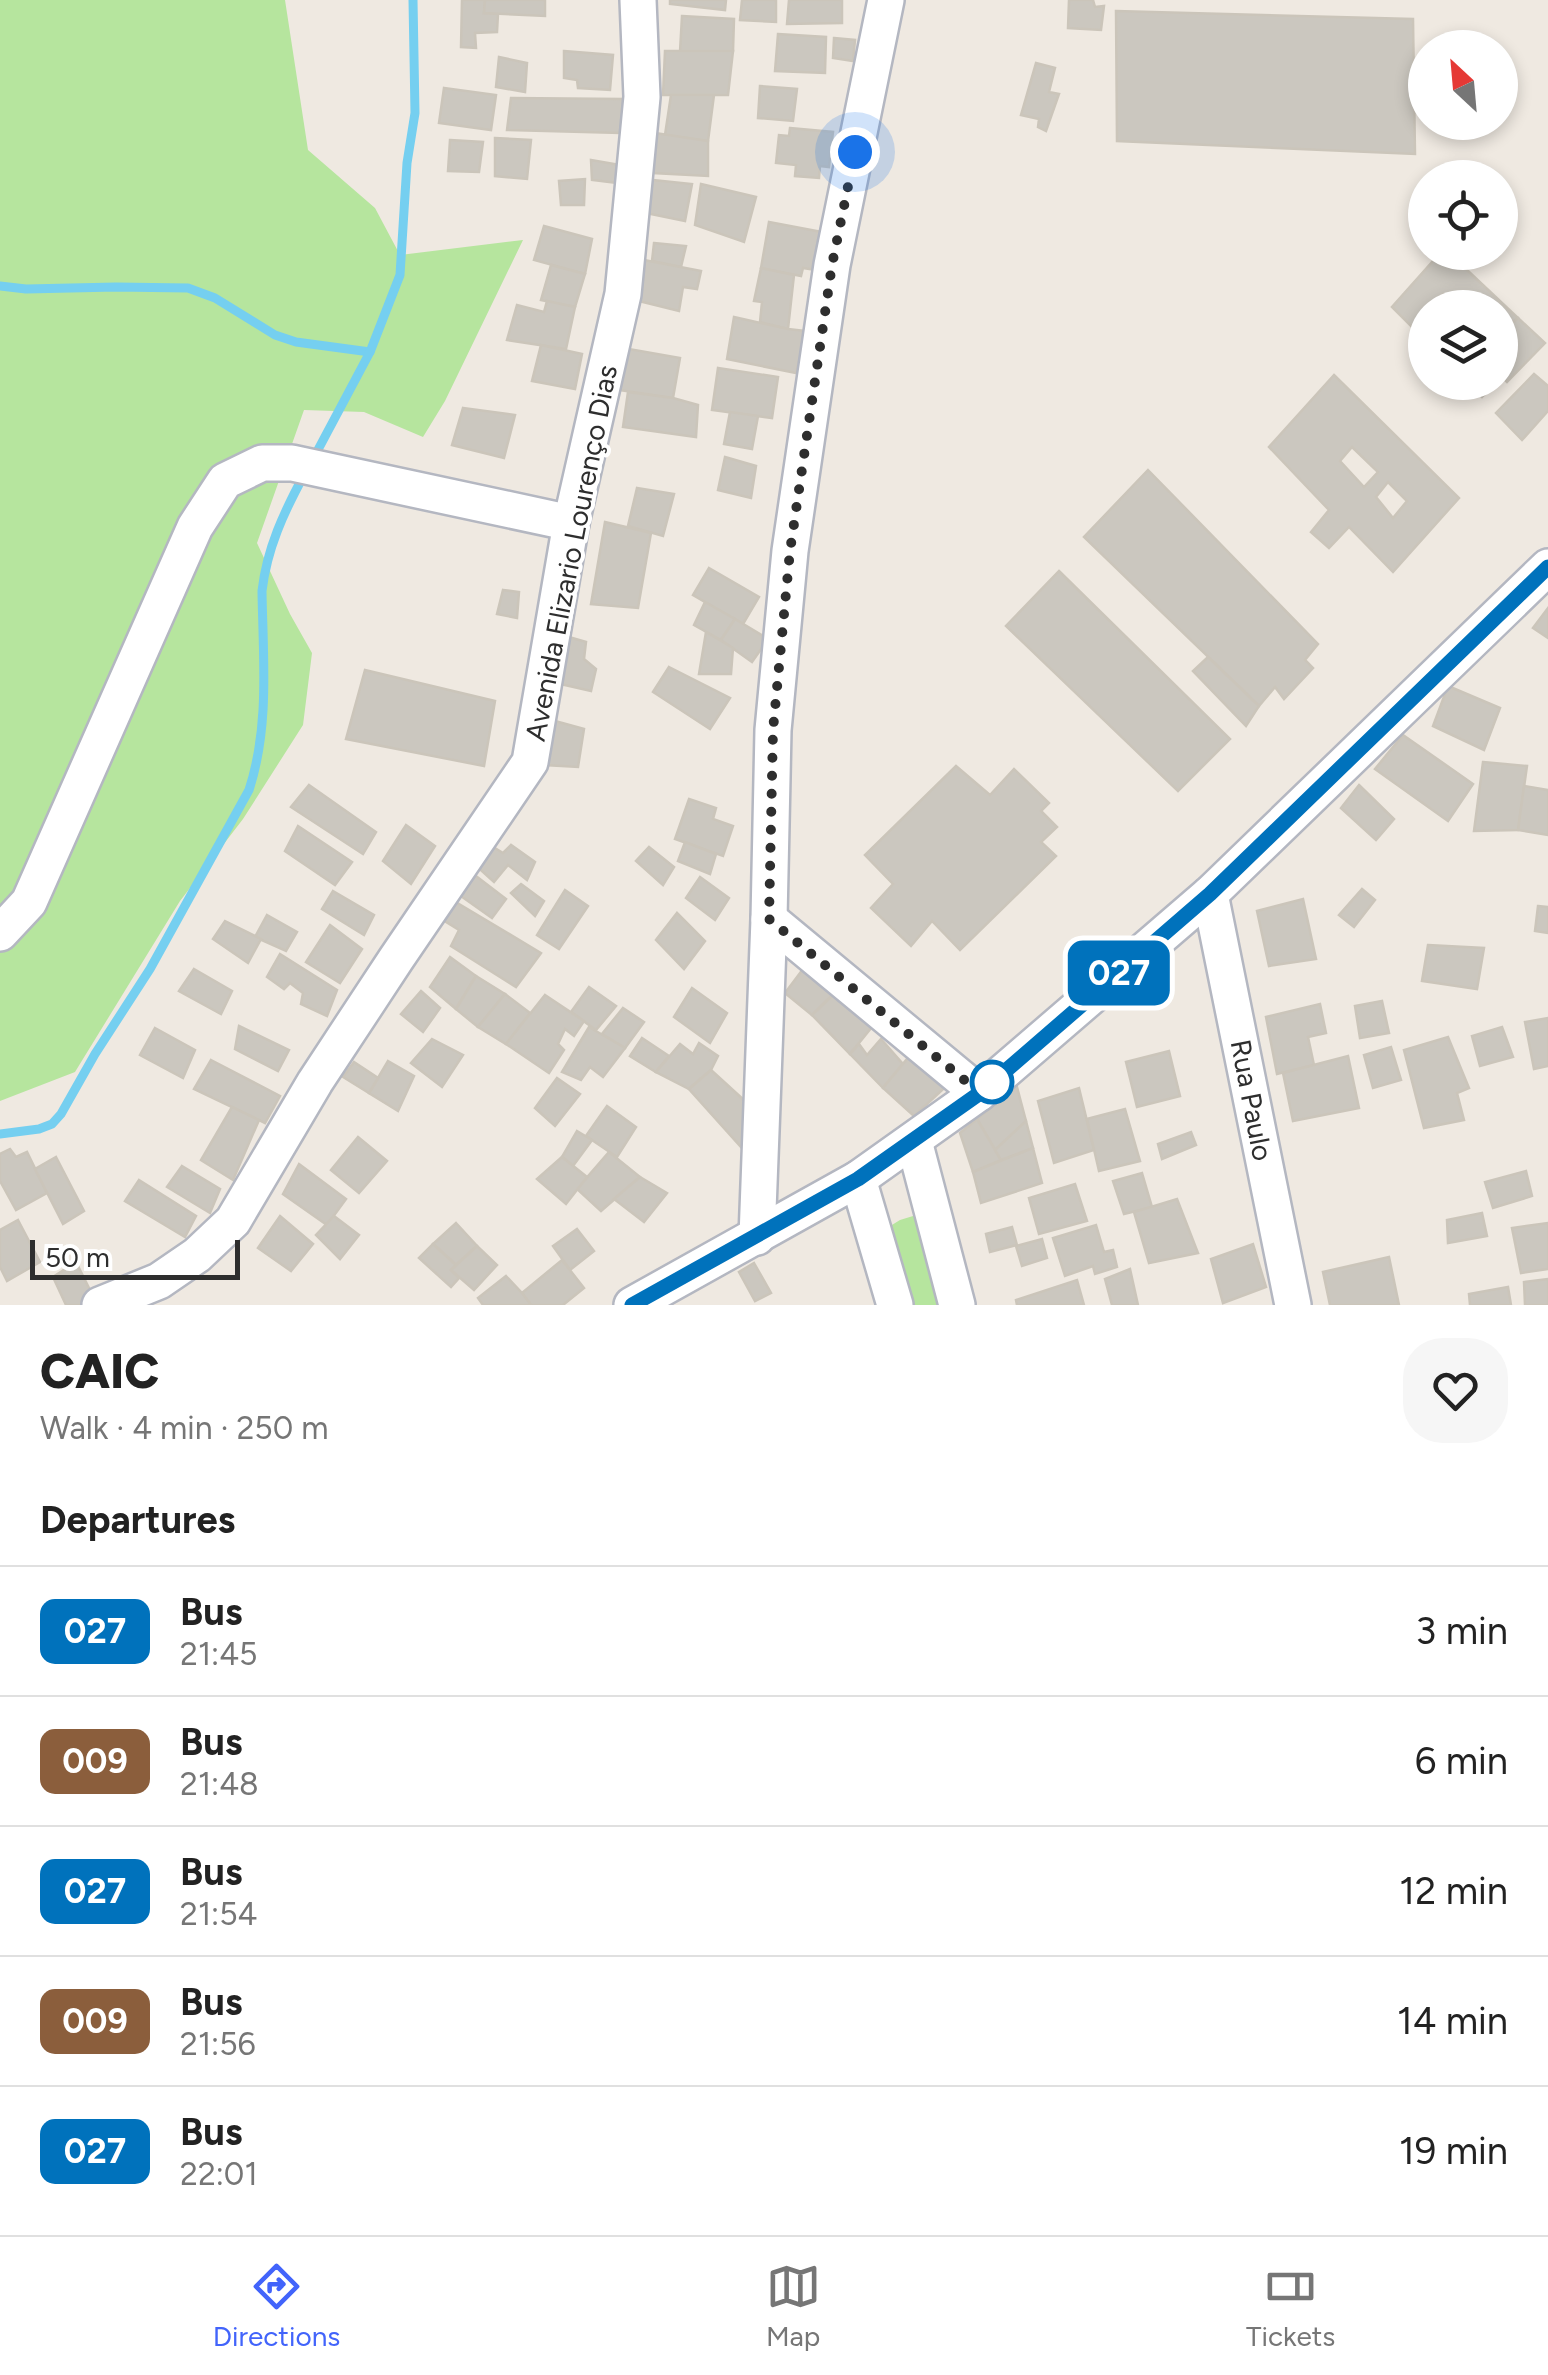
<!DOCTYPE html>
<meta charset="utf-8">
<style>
body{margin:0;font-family:Figtree,sans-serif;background:#f6f6f6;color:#222;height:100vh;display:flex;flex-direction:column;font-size:38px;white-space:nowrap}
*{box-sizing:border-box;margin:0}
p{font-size:32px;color:#767676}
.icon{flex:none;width:55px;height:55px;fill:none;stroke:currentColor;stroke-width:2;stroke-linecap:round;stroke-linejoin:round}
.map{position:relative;height:1305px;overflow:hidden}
.sheet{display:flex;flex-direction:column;background:#fff;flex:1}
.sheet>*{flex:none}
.badge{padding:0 20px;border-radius:15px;font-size:35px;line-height:65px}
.needle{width:65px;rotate:334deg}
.controls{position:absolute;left:1408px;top:30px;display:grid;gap:20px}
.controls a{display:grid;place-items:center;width:110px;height:110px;border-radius:50%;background:#fff;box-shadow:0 5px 15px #0003;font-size:50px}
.scale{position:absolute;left:30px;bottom:25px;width:210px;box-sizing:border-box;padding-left:10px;border:5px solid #2e2e2e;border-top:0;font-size:28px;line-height:35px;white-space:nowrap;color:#2e2e2e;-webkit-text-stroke:8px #fff;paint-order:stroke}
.you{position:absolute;width:50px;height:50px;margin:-25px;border:8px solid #fff;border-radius:50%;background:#1a73e8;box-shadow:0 0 0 15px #1a73e833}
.map>.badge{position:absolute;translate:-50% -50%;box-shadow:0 0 0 5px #fff}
h2{padding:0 40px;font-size:38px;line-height:90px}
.round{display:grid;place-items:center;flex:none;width:105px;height:105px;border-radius:40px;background:#f6f6f6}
.overview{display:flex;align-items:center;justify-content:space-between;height:170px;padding:0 40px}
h1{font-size:48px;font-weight:800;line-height:75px}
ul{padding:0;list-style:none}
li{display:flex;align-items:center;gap:30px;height:130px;padding:0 40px;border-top:2px solid #e0e0e0}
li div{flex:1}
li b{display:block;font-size:38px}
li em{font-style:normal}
li .badge{min-width:110px;font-weight:700;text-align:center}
.tabs{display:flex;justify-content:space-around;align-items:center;height:140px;border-top:2px solid #e0e0e0;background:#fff;font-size:28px;color:#767676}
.tabs a{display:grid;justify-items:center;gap:5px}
.tabs .selected{color:#4264fb}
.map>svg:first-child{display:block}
.green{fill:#b6e59e}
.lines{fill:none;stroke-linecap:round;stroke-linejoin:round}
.stream{stroke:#75cff0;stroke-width:9}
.building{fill:#cbc7bf;stroke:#cbc5ba;stroke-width:2.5;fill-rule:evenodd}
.minor-casing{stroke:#b4b7c1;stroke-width:40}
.minor{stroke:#fff;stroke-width:35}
.line-casing{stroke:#fff;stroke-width:22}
.line{stroke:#0072bc;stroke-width:15}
.walk{stroke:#2e2e2e;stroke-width:10;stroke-dasharray:0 18}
.stop-dot{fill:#fff;stroke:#0072bc;stroke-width:5}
.labels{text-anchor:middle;stroke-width:8;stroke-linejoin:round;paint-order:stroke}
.street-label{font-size:28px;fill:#2e2e2e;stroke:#fff}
</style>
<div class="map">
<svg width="1548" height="1305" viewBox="0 0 1548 1305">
<rect width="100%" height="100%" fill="#efe9e1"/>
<!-- green -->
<g class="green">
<path d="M0,0H285L308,150L375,208L400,255L523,240L445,401L423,437L364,412L304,410L257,543L290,614L312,653L303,725L243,819L180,901L75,1072L0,1101Z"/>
<path d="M913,1216L925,1217L948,1305H908L887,1228L900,1220Z"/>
</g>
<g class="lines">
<!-- stream -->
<g class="stream">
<path d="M0,286L26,289L116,287L188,288L215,298L275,335L296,342L370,352"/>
<path d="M312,461L370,352L400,275L407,163L415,113L413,0"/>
<path d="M0,1134L39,1129L52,1124L61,1114L95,1054L150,969L249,790C270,726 263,658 262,591C267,548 284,512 304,475"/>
</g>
</g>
<!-- building -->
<g class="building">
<path d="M462,0H485L484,13L498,14L497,32L475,33L476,48L461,47Z"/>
<path d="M485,0H545V16L484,13Z"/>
<path d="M670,0H726L725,10L670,4Z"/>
<path d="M742,0H776V22L740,20Z"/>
<path d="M789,0H842V23L787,24Z"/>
<path d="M1069,0H1093L1095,7L1104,6L1101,30L1068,28Z"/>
<path d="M1116,11L1413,19L1415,154L1117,141Z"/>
<path d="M682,16L734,19L733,51L680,52Z"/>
<path d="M778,34L826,37L825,73L775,71Z"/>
<path d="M834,38L855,40L853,61L833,58Z"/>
<path d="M564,51L613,55L610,90L578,88L577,80L564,78Z"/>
<path d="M665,51H733L728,95H663Z"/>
<path d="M499,57L527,63L525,92L496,87Z"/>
<path d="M1036,63L1055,68L1049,92L1059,94L1046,131L1038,127L1039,119L1021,115Z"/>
<path d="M760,86L797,89L793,121L758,118Z"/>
<path d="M444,88L496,95L491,130L439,123Z"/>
<path d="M671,95H714L708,141L665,135Z"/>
<path d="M511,98L623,99L620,133L507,130Z"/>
<path d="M790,128L833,132L829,167L820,166L819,178L795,176L796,165L776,163L779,135L789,136Z"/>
<path d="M655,133L708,141V176L653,173Z"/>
<path d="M495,138L531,140L527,179L495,176Z"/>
<path d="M450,140L483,142L479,172L448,171Z"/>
<path d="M591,160L620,165L618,183L592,180Z"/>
<path d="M585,179L584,205H561L559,181Z"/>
<path d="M653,180L692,184L685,221L646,213Z"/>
<path d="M701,184L756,197L744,242L695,225Z"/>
<path d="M769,222L822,232L816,270L803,268L801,276L761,268Z"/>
<path d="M544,226L592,239L585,274L534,260Z"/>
<path d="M654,243L686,246L681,267L652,261Z"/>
<path d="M1441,252H1448L1518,318L1500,334V308H1456L1443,294L1431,304L1434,308H1425V340L1392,307Z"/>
<path d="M644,260L701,271L697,289L683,287L679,311L635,300Z"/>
<path d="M551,265L585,274L575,307L541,300Z"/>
<path d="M761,268L794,275L788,329L760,322L762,302L754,301Z"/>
<path d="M547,301L575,307L566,349L507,340L517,305L544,312Z"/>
<path d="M734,317L788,329L806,331L796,373L727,359Z"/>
<path d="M1518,318L1545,343L1507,382L1500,375V334Z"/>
<path d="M541,345L582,354L575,389L532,381Z"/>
<path d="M623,348L680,358L673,398L619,390Z"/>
<path d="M718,368L778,377L772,418L712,410Z"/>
<path d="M1534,374L1548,386V411L1522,440L1496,413Z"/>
<path d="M1334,375L1459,498L1393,572L1349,527L1329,548L1311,532L1329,510L1269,447ZM1352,447L1378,472L1364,487L1340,461ZM1388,482L1407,501L1393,518L1376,497Z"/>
<path d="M1468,382H1497L1482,397Z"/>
<path d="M628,392L673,398L698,405L696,437L623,427Z"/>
<path d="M463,408L515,415L504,458L452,445Z"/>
<path d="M730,412L758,416L752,449L724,444Z"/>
<path d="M725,457L756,466L751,498L718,490Z"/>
<path d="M1148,470L1318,644L1305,660L1313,668L1284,699L1275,687L1259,706L1084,537Z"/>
<path d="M637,488L674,494L663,536L628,526Z"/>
<path d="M605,522L651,533L638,608L591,604Z"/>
<path d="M709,568L759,597L743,624L693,595Z"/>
<path d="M1059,571L1230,739L1178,791L1006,626Z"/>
<path d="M503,590L519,592L517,618L497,614Z"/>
<path d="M705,602L735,619L721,640L694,625Z"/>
<path d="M1548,608V638L1533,628Z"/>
<path d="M735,619L768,639L752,662L721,640Z"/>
<path d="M706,632L733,648L731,674H699Z"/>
<path d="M562,635L586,642L584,659L596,669L591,691L556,683Z"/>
<path d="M1208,657L1259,706L1246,726L1193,671Z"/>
<path d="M669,667L730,698L710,729L653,692Z"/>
<path d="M365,670L495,701L484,766L346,739Z"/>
<path d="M1448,686L1500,708L1484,750L1433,726Z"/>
<path d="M555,721L584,729L578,767L545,765Z"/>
<path d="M1403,735L1473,784L1448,821L1375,769Z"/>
<path d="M1483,762L1527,766L1518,830L1474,831Z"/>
<path d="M956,766L990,795L1014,769L1049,803L1041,811L1057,827L1041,842L1056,856L960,950L932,921L911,946L871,908L893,884L865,855Z"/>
<path d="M309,785L376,832L363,854L291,807Z"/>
<path d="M1359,785L1394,819L1376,840L1341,808Z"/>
<path d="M1524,786L1548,790V835L1518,830Z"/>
<path d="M689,799L716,808L713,819L733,826L723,856L675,839Z"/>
<path d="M406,825L435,846L411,884L383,861Z"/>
<path d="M298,826L352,862L335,885L285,851Z"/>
<path d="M685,842L716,854L710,874L678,861Z"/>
<path d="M490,845L503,853L511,845L535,862L527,880L508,865L494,882L474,864Z"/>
<path d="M649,847L674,867L663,885L636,861Z"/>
<path d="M472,873L506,899L492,918L458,894Z"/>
<path d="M700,877L729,898L715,920L686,898Z"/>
<path d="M521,884L544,901L535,916L511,893Z"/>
<path d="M1362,889L1375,900L1354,927L1339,915Z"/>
<path d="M565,890L588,906L559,949L537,935Z"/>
<path d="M333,891L374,915L364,935L322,909Z"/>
<path d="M1303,899L1316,959L1269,966L1257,911Z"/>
<path d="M454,901L541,953L516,987L451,946L459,930L443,920Z"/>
<path d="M1538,906L1548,907V933L1535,931Z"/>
<path d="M677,913L705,941L684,969L656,940Z"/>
<path d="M267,915L297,932L286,951L255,937Z"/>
<path d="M225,921L261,939L248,963L213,939Z"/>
<path d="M330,925L362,949L340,983L306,962Z"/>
<path d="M1428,945L1484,948L1477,989L1422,981Z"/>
<path d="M280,954L337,990L327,1016L301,1004L303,993L290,983L284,989L267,977Z"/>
<path d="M450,957L476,976L456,1009L430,987Z"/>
<path d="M809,961L834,994L812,1015L785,993Z"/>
<path d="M194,969L232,991L221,1014L179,991Z"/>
<path d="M476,976L505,994L478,1027L456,1009Z"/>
<path d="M589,987L616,1006L596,1030L571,1012Z"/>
<path d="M692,988L727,1013L710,1043L674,1017Z"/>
<path d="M421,991L440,1008L423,1032L401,1014Z"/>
<path d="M505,994L530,1013L506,1044L478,1027Z"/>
<path d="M834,994L872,1027L850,1054L812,1015Z"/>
<path d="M545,995L584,1021L574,1036L565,1029L558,1044L564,1050L549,1073L506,1044Z"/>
<path d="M1382,1001L1389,1033L1360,1038L1355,1006Z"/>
<path d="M1320,1004L1326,1033L1308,1037L1314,1065L1277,1074L1266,1017Z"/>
<path d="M623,1008L644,1022L625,1048L602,1034Z"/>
<path d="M1548,1018V1066L1534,1069L1525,1022Z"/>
<path d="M239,1026L289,1050L278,1071L235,1049Z"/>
<path d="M589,1027L625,1048L603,1077L590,1067L581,1080L562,1072Z"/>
<path d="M1502,1027L1513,1057L1480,1066L1472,1036Z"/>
<path d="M155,1028L195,1050L183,1078L140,1055Z"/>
<path d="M1448,1037L1469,1088L1457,1093L1464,1120L1424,1128L1404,1050Z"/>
<path d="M642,1038L669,1056L656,1072L630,1056Z"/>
<path d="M432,1039L463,1055L442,1087L411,1063Z"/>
<path d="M881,1039L903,1064L883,1088L850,1054L859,1044L867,1055Z"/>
<path d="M699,1043L718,1056L711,1070L689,1089L656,1072L680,1044L693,1054Z"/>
<path d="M1391,1047L1401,1080L1373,1088L1364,1055Z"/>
<path d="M1169,1051L1180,1096L1137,1107L1126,1062Z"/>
<path d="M912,1053L953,1080L914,1116L883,1088Z"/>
<path d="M1348,1056L1359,1108L1293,1121L1283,1073Z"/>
<path d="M211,1060L280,1096L265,1123L194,1089Z"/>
<path d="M388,1061L414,1076L398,1111L369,1093Z"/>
<path d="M354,1062L378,1078L369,1093L343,1077Z"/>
<path d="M711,1070L746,1102L752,1133L741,1147L689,1089Z"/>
<path d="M557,1078L580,1094L555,1126L535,1108Z"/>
<path d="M1017,1087L1026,1121L995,1150L977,1119Z"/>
<path d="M1079,1088L1094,1150L1054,1163L1038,1101Z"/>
<path d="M607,1106L636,1127L617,1157L586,1136Z"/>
<path d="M232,1107L259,1120L233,1180L201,1160Z"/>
<path d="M1125,1109L1140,1161L1099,1171L1087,1119Z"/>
<path d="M977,1119L1001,1160L973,1172L960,1133Z"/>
<path d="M1026,1121L1033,1148L1001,1160L995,1150Z"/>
<path d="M577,1131L592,1140L573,1166L562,1157Z"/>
<path d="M1191,1132L1196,1145L1162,1159L1158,1144Z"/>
<path d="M358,1137L387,1161L359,1193L331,1170Z"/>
<path d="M1033,1148L1042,1183L981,1203L973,1172Z"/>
<path d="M10,1149L16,1157L27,1152L47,1193L16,1210L0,1181V1154Z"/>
<path d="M609,1152L640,1177L601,1211L577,1189Z"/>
<path d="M56,1157L84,1211L63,1224L35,1169Z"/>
<path d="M562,1157L587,1177L566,1204L537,1179Z"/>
<path d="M299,1164L346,1199L327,1225L283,1194Z"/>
<path d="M182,1166L220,1189L210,1213L167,1187Z"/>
<path d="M1526,1171L1532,1196L1493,1208L1485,1182Z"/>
<path d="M1142,1173L1152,1207L1124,1214L1113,1181Z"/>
<path d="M640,1177L667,1193L644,1222L614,1199Z"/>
<path d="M139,1180L196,1216L185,1237L125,1201Z"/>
<path d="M1075,1184L1087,1221L1039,1234L1029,1198Z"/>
<path d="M1177,1199L1198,1253L1149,1263L1134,1212Z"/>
<path d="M1482,1213L1487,1236L1448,1243L1447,1220Z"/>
<path d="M280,1216L313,1244L291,1271L258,1248Z"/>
<path d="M334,1216L359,1235L340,1259L316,1235Z"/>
<path d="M18,1220L40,1262L7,1281L0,1267V1230Z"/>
<path d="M456,1223L477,1246L456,1265L433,1244Z"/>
<path d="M1548,1223V1269L1521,1273L1512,1228Z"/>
<path d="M1096,1225L1104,1252L1113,1250L1117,1267L1095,1274L1093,1266L1065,1276L1053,1238Z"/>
<path d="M1012,1227L1017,1245L990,1252L986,1234Z"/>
<path d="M577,1229L594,1251L570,1270L553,1246Z"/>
<path d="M1042,1239L1047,1258L1022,1266L1016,1246Z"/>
<path d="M433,1244L456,1265L451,1270L459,1278L451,1287L419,1258Z"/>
<path d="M1253,1244L1266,1287L1223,1303L1211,1259Z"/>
<path d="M477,1246L497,1265L474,1290L451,1270Z"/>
<path d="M1389,1257L1399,1305H1330L1323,1272Z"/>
<path d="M562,1260L584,1288L563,1305H531L522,1293Z"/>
<path d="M76,1262L95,1300L87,1305H66L53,1277Z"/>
<path d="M754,1263L771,1293L755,1301L739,1272Z"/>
<path d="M1130,1269L1138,1305H1112L1105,1279Z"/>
<path d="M506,1276L522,1293L531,1305H483L478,1298Z"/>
<path d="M1548,1279V1305H1525L1524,1282Z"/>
<path d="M1077,1280L1084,1305H1017L1016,1300Z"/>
<path d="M1508,1287L1511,1305H1470L1469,1294Z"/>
</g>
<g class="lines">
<defs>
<g id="minor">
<path d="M1210,894L1293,1305"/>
<path d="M769,919L979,1093"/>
<path d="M0,933L29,902L195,527L225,481L262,463H292L571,523"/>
<path d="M914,1141L957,1305"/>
<path d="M858,1179L895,1305"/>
<path d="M757,1237L769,919L773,730L790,551L832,265L886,0"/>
<path d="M100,1305L159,1281L197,1255L233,1221L315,1082L396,959L530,762L571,523L623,294L642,97L638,0"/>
<path d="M632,1305L858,1179L979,1093L1210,894L1548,567"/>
</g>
</defs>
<!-- minor casing -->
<use href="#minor" class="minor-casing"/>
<!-- minor -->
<use href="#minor" class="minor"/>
</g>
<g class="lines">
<defs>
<path id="line" d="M632,1305L858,1179L980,1093L1210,894L1548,567"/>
</defs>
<!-- line casing -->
<use href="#line" class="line-casing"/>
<!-- line -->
<use href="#line" class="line"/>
<!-- walk -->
<path class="walk" d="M855,152L832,265L790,551L773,730L769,919L980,1093L992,1082"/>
</g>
<!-- markers -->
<circle class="stop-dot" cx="992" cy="1082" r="20"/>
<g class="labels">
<!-- street labels -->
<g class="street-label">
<text transform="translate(571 553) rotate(-79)" y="10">Avenida Elizario Lourenço Dias</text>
<text transform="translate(1252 1100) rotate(79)" y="10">Rua Paulo</text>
</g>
</g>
</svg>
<div class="controls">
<a><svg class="needle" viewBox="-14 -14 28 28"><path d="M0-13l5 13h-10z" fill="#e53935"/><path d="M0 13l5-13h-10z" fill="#767676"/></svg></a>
<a><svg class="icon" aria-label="locate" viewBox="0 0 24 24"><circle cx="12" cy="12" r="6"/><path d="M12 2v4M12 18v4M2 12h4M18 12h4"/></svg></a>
<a><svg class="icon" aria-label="layers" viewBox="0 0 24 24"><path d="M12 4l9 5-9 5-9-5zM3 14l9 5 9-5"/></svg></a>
</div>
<div class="scale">50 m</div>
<div class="you" style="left:855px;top:152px"></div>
<b class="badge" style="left:1119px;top:973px;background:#0072bc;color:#fff">027</b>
</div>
<section class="sheet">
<div class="overview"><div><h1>CAIC</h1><p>Walk · 4 min · 250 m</p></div><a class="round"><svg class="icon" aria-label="heart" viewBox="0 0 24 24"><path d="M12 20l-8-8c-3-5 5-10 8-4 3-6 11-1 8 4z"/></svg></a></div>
<h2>Departures</h2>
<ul>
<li><span class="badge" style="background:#0072bc;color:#fff">027</span><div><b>Bus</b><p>21:45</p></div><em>3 min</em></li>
<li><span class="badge" style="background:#8b5e3c;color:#fff">009</span><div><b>Bus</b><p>21:48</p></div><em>6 min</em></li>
<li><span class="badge" style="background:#0072bc;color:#fff">027</span><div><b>Bus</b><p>21:54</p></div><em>12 min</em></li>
<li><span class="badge" style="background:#8b5e3c;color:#fff">009</span><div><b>Bus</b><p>21:56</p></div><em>14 min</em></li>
<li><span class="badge" style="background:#0072bc;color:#fff">027</span><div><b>Bus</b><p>22:01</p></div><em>19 min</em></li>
</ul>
</section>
<nav class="tabs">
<a class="selected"><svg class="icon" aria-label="directions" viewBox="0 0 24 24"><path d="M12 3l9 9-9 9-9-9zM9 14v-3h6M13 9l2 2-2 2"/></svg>Directions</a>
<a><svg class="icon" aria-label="map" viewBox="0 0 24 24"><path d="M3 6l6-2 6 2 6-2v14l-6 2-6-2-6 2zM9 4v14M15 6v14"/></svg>Map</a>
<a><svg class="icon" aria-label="tickets" viewBox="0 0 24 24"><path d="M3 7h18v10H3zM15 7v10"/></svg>Tickets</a>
</nav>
